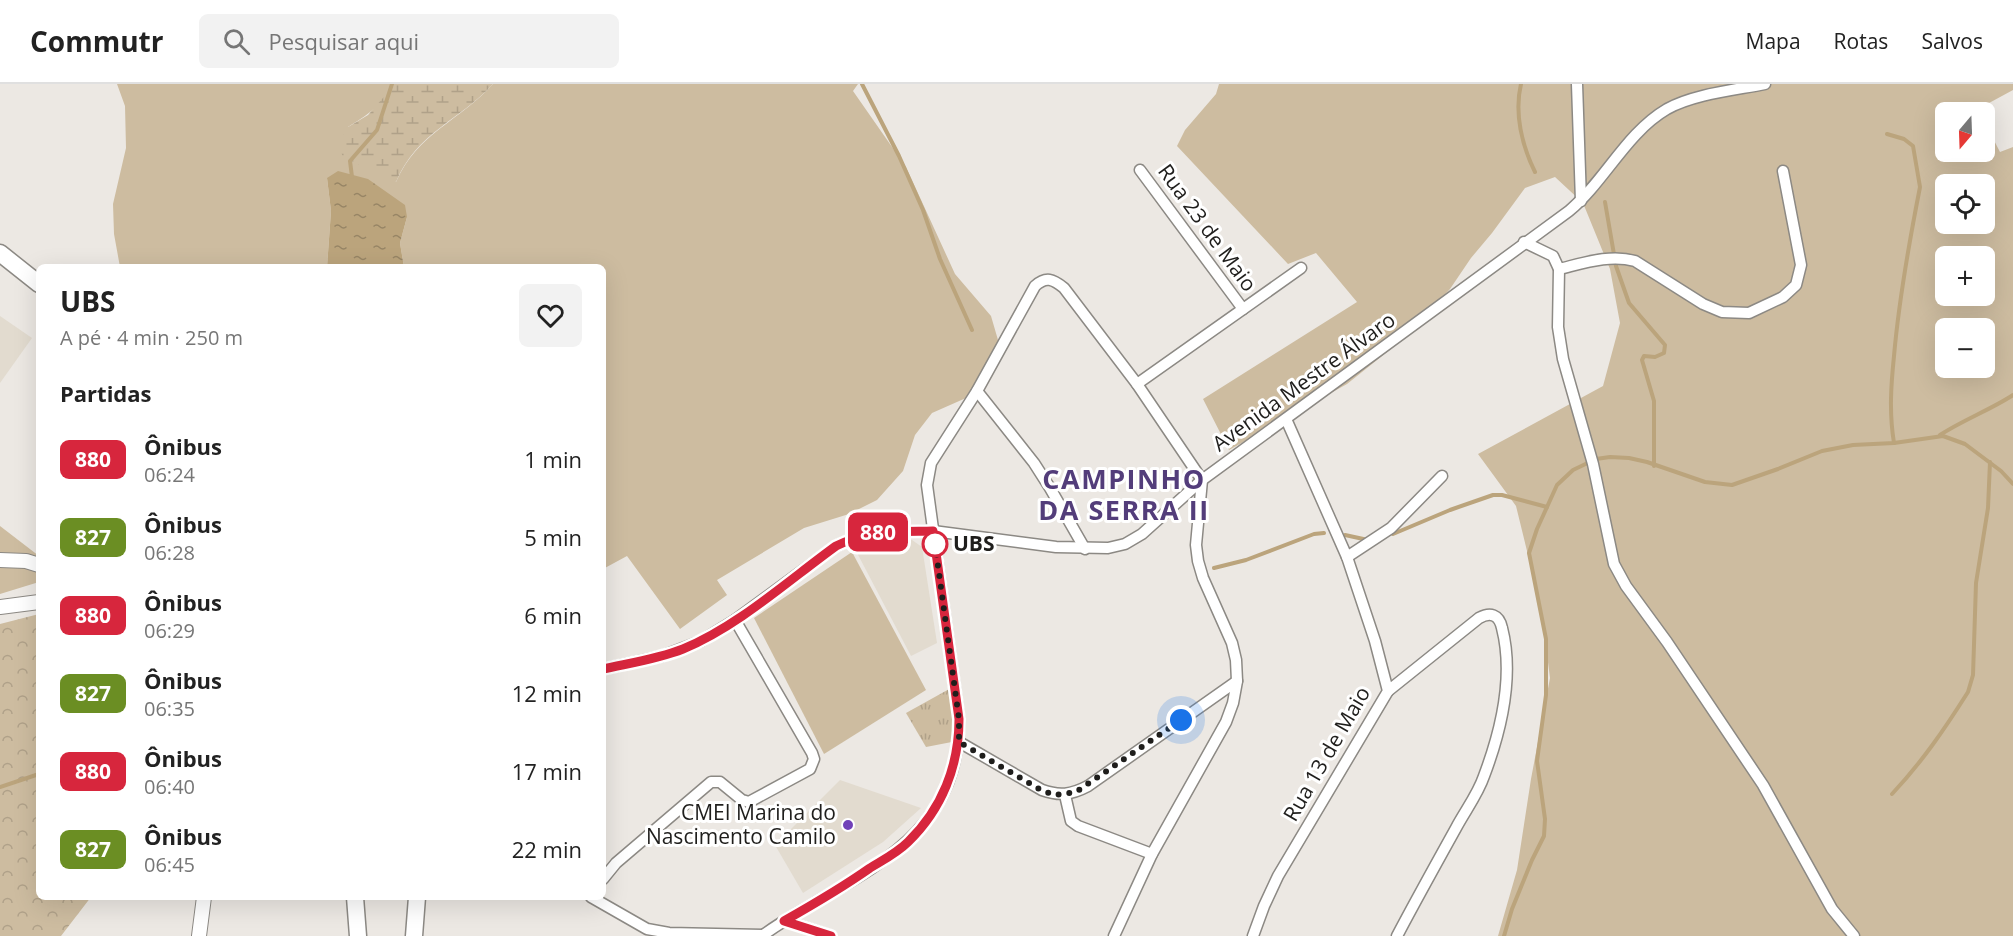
<!DOCTYPE html>
<html lang="pt">
<meta charset="utf-8">
<style>
body{margin:0;font-family:"Open Sans",sans-serif;background:#f2f2f2;color:#222;height:100vh;display:flex;flex-direction:column;font-size:22px;white-space:nowrap}
*{box-sizing:border-box;margin:0}
p{font-size:20px;color:#767676}
.icon{flex:none;width:33px;height:33px;fill:none;stroke:currentColor;stroke-width:2;stroke-linecap:round;stroke-linejoin:round}
.map{position:relative;flex:1;overflow:hidden}
.side{position:absolute;left:36px;top:180px;width:570px;height:636px;display:flex;flex-direction:column;background:#fff;border-radius:9px;box-shadow:0 6px 24px #0002}
.side>*{flex:none}
.badge{padding:0 12px;border-radius:9px;font-size:21px;line-height:39px}
.needle{width:39px;rotate:199deg}
.fabs{position:absolute;left:1935px;top:18px;display:grid;gap:12px}
.fabs a{display:grid;place-items:center;width:60px;height:60px;border-radius:9px;background:#fff;box-shadow:0 6px 24px #0002;font-size:30px}
.you{position:absolute;width:30px;height:30px;margin:-15px;border:4px solid #fff;border-radius:50%;background:#1a73e8;box-shadow:0 0 0 9px #1a73e833}
.map>.badge{position:absolute;translate:-50% -50%;box-shadow:0 0 0 3px #fff}
h2{padding:0 24px;font-size:22px;line-height:54px}
.round{display:grid;place-items:center;flex:none;width:63px;height:63px;border-radius:9px;background:#f2f2f2}
.summary{display:flex;align-items:center;justify-content:space-between;height:102px;padding:0 24px}
h1{font-size:28px;font-weight:700;line-height:45px}
ul{padding:0;list-style:none}
li{display:flex;align-items:center;gap:18px;height:78px;padding:0 24px}
li div{flex:1}
li b{display:block;font-size:22px}
li em{font-style:normal}
li .badge{min-width:66px;font-weight:700;text-align:center}
header{display:flex;align-items:center;gap:36px;box-sizing:border-box;height:84px;padding:0 30px;background:#fff;border-bottom:2px solid #e0e0e0}
header strong{font-size:28px}
nav{display:flex;gap:33px;margin-inline-start:auto;font-size:21px}
.search{width:420px;height:54px;background:#f2f2f2;display:flex;align-items:center;gap:15px;box-sizing:border-box;padding:0 21px;border-radius:9px;color:#767676;font-size:22px}
.map>svg:first-child{display:block}
.built{fill:#e2dbcf}
.green{fill:#cdbca0;fill-rule:evenodd}
.forest{fill:url(#forest-crowns)}
.wetland{fill:url(#wetland-marsh)}
.park{fill:url(#park-tufts)}
.water{fill:url(#water-ripples)}
.lines{fill:none;stroke-linecap:round;stroke-linejoin:round}
.stream{stroke:#bba47c;stroke-width:4}
.minor-casing{stroke:#8c8984;stroke-width:13}
.tertiary-casing{stroke:#8c8984;stroke-width:16}
.primary-casing{stroke:#8c8984;stroke-width:19}
.minor{stroke:#fff;stroke-width:10}
.tertiary{stroke:#fff;stroke-width:14}
.primary{stroke:#fff;stroke-width:16}
.line-casing{stroke:#fff;stroke-width:14}
.line{stroke:#d7263d;stroke-width:9}
.walk{stroke:#1f1e1c;stroke-width:6;stroke-dasharray:0 10.8}
.stop-dot{fill:#fff;stroke:#d7263d;stroke-width:3}
.poi-dot{fill:#7141b8;stroke:#fff;stroke-width:2}
.labels{text-anchor:middle;stroke-width:6;stroke-linejoin:round;paint-order:stroke}
.street-label{font-size:21px;fill:#1f1e1c;stroke:#fff}
.stop-label{font-size:21px;font-weight:bold;fill:#1f1e1c;stroke:#fff;text-anchor:start}
.poi-label{font-size:21px;fill:#1f1e1c;stroke:#fff;text-anchor:end}
.district-label{font-size:27px;font-weight:bold;letter-spacing:1.5px;fill:#533d7a;stroke:#fff}
</style>
<header>
<strong>Commutr</strong>
<div class="search"><svg class="icon" aria-label="search" viewBox="0 0 24 24"><circle cx="10" cy="10" r="6"/><path d="M15 15l6 6"/></svg>Pesquisar aqui</div>
<nav><a>Mapa</a><a>Rotas</a><a>Salvos</a></nav>
</header>
<div class="map">
<svg width="2013" height="852" viewBox="0 0 2013 852">
<defs>
<pattern id="forest-crowns" width="20" height="18" patternUnits="userSpaceOnUse" patternTransform="scale(1.5)"><rect width="20" height="18" fill="#cdbca0"/><path d="M2 6a3 3 0 1 1 6 0M12 15a3 3 0 1 1 6 0" fill="none" stroke="#b0a189"/></pattern>
<pattern id="wetland-marsh" width="20" height="14" patternUnits="userSpaceOnUse" patternTransform="scale(1.5)"><rect width="20" height="14" fill="#cdbca0"/><path d="M1 5h8M5 5V1M11 12h8M15 12V8" fill="none" stroke="#b0a189"/></pattern>
<pattern id="park-tufts" width="24" height="20" patternUnits="userSpaceOnUse" patternTransform="scale(1.5)"><rect width="24" height="20" fill="#cdbca0"/><path d="M3 7l-1-3M5 7V3M7 7l1-3M15 17l-1-3M17 17v-4M19 17l1-3" fill="none" stroke="#b0a189"/></pattern>
<pattern id="water-ripples" width="26" height="14" patternUnits="userSpaceOnUse" patternTransform="scale(1.5)"><rect width="26" height="14" fill="#bba47c"/><path d="M2 4q2-2 4 0t4 0M15 11q2-2 4 0t4 0" fill="none" stroke="#978565"/></pattern>
</defs>
<rect width="100%" height="100%" fill="#ece8e3"/>
<!-- built -->
<g class="built">
<path d="M0,232L32,254L0,299Z"/>
<path d="M881,453H901L912,456L922,463L937,559L911,572L855,465L865,458Z"/>
<path d="M840,696L921,724L883,758L803,809L775,761Z"/>
</g>
<!-- green -->
<g class="green">
<path d="M117,0H391C387,19 364,33 348,43L396,98C417,49 460,37 493,0H858L853,7L906,83L955,190L991,232L998,256L996,267L966,314L932,329L915,351L903,387L877,416L849,430L804,444L717,496L727,511L680,545L627,472L603,485V183H404L400,159L407,133L327,94L331,127L327,183H120L114,150L113,120L126,64L125,22Z"/>
<path d="M1219,0H2013V6L1978,25L1979,28H1946V68H1984L1985,39L2000,68L2013,63V852H1498L1517,786L1531,695L1550,594L1541,524L1516,422L1478,370L1603,302L1620,239L1610,185L1583,119L1555,93L1525,104L1492,149L1471,174L1450,205L1407,252L1347,300L1229,366L1203,315L1357,218L1316,169L1288,180L1177,62L1185,46L1216,10ZM1946,100H1984V140H1946ZM1946,172H1984V212H1946ZM1946,244H1984V284H1946Z"/>
<path d="M0,442L39,472V498L0,510Z"/>
<path d="M852,468L926,606L824,670L754,534Z"/>
</g>
<!-- forest -->
<path class="forest" d="M39,530V813H91L61,852H0V540Z"/>
<!-- wetland -->
<path class="wetland" d="M391,0H493C459,37 417,48 396,98L343,73L338,60L348,43L368,31L389,7Z"/>
<!-- park -->
<path class="park" d="M951,604L957,657L926,663L906,629Z"/>
<!-- water -->
<path class="water" d="M338,87L368,95L405,121L407,133L400,159L404,183H327L331,127L327,94Z"/>
<g class="lines">
<!-- stream -->
<g class="stream">
<path d="M862,0L899,72L923,126L940,175L972,246"/>
<path d="M1521,0C1514,29 1522,62 1535,88"/>
<path d="M1887,50L1904,55L1913,62L1920,103C1909,159 1899,215 1894,272C1891,301 1889,329 1894,359"/>
<path d="M352,93L350,77L377,46L392,0"/>
<path d="M1605,118L1616,182L1629,219L1665,261L1664,269L1655,273L1644,272L1642,276L1654,317V382"/>
<path d="M1940,351C1963,336 1990,326 2013,311"/>
<path d="M1393,450L1450,426L1493,411H1502L1547,423"/>
<path d="M1345,451L1368,456"/>
<path d="M1214,484L1246,476L1314,450L1324,449"/>
<path d="M0,703L39,690"/>
<path d="M1892,710C1922,678 1944,646 1968,608L1973,591L1976,499L1988,424L1990,378"/>
<path d="M1504,852L1512,825L1532,776L1544,752L1545,735L1537,677L1546,611V555L1529,469L1537,445L1557,401L1573,386L1596,375L1610,373L1629,374L1647,378L1705,398L1732,401L1778,385L1822,367L1853,361L1894,359L1943,352L1965,360L2001,387L2013,400"/>
</g>
<defs>
<g id="minor">
<path d="M1577,0L1581,117"/>
<path d="M1140,86L1243,225"/>
<path d="M1524,158L1553,172L1559,185L1558,243L1563,275L1593,380L1614,480L1626,502L1667,558L1763,701L1832,825L1854,852"/>
<path d="M1559,185C1584,179 1610,170 1635,177L1703,220L1722,228L1749,229L1783,213L1796,201L1801,181L1783,87"/>
<path d="M1137,300L1301,184"/>
<path d="M977,307L1034,379L1050,404L1085,465"/>
<path d="M1347,473L1391,444L1442,392"/>
<path d="M603,585L662,572L701,557L735,536L836,462L862,451L878,448L933,447L1056,463L1108,464L1125,460L1142,450L1202,396L1569,127C1605,97 1626,49 1667,25C1694,10 1735,6 1765,0"/>
<path d="M1388,607L1479,534C1490,528 1499,530 1502,544C1514,591 1501,647 1484,692C1478,710 1465,727 1456,744C1436,780 1416,816 1397,852"/>
<path d="M959,658L1042,706C1059,712 1071,711 1088,702L1237,597"/>
<path d="M1065,711L1071,737L1078,742L1152,770"/>
<path d="M603,795L616,779L711,698H720L742,716L749,718L810,685L814,675L812,669L735,536"/>
<path d="M591,813L647,845L669,849L763,851"/>
<path d="M785,837L831,852"/>
<path d="M762,852C779,839 798,829 816,818C894,773 959,736 959,635L927,401L931,379L977,307L1035,202C1046,192 1053,195 1064,204L1137,300L1202,396L1196,461L1198,477L1203,494L1232,559L1236,576L1237,597L1233,619L1226,638L1152,770L1114,852"/>
<path d="M1253,852L1264,822L1278,792L1388,607L1375,557L1347,473L1286,335"/>
</g>
<g id="tertiary">
<path d="M0,476L26,477L39,481"/>
<path d="M0,523L39,518"/>
<path d="M199,852L204,813"/>
</g>
<g id="primary">
<path d="M0,169L39,200"/>
<path d="M355,813L358,852"/>
<path d="M414,852L417,813"/>
</g>
</defs>
<!-- minor casing -->
<use href="#minor" class="minor-casing"/>
<!-- tertiary casing -->
<use href="#tertiary" class="tertiary-casing"/>
<!-- primary casing -->
<use href="#primary" class="primary-casing"/>
<!-- minor -->
<use href="#minor" class="minor"/>
<!-- tertiary -->
<use href="#tertiary" class="tertiary"/>
<!-- primary -->
<use href="#primary" class="primary"/>
</g>
<g class="lines">
<defs>
<path id="line" d="M603,585C630,579 658,575 683,565C737,543 789,496 836,462C869,446 897,448 933,447L959,635C959,682 942,725 908,758C897,769 883,776 870,784C843,803 814,820 784,837L831,852"/>
</defs>
<!-- line casing -->
<use href="#line" class="line-casing"/>
<!-- line -->
<use href="#line" class="line"/>
<!-- walk -->
<path class="walk" d="M935,460L959,635V658L1041,706L1054,711L1076,708L1181,636"/>
</g>
<!-- markers -->
<circle class="stop-dot" cx="935" cy="460" r="12"/>
<circle class="poi-dot" cx="848" cy="741" r="6"/>
<g class="labels">
<!-- street labels -->
<g class="street-label">
<text transform="translate(1207 144) rotate(54)" y="7">Rua 23 de Maio</text>
<text transform="translate(1304 298) rotate(-36)" y="7">Avenida Mestre Álvaro</text>
<text transform="translate(1327 670) rotate(-60)" y="7">Rua 13 de Maio</text>
</g>
<!-- stop labels -->
<g class="stop-label">
<text x="953" y="467">UBS</text>
</g>
<!-- poi labels -->
<g class="poi-label">
<text x="836" y="736">CMEI Marina do<tspan x="836" dy="24">Nascimento Camilo</tspan></text>
</g>
<!-- district labels -->
<g class="district-label">
<text x="1124" y="405">CAMPINHO<tspan x="1124" dy="31">DA SERRA II</tspan></text>
</g>
</g>
</svg>
<div class="fabs">
<a><svg class="needle" viewBox="-14 -14 28 28"><path d="M0-13l5 13h-10z" fill="#e53935"/><path d="M0 13l5-13h-10z" fill="#767676"/></svg></a>
<a><svg class="icon" aria-label="locate" viewBox="0 0 24 24"><circle cx="12" cy="12" r="6"/><path d="M12 2v4M12 18v4M2 12h4M18 12h4"/></svg></a>
<a>+</a>
<a>−</a>
</div>
<div class="you" style="left:1181px;top:636px"></div>
<b class="badge" style="left:878px;top:448px;background:#d7263d;color:#fff">880</b>
<section class="side">
<div class="summary"><div><h1>UBS</h1><p>A pé · 4 min · 250 m</p></div><a class="round"><svg class="icon" aria-label="heart" viewBox="0 0 24 24"><path d="M12 20l-8-8c-3-5 5-10 8-4 3-6 11-1 8 4z"/></svg></a></div>
<h2>Partidas</h2>
<ul>
<li><span class="badge" style="background:#d7263d;color:#fff">880</span><div><b>Ônibus</b><p>06:24</p></div><em>1 min</em></li>
<li><span class="badge" style="background:#6b8e23;color:#fff">827</span><div><b>Ônibus</b><p>06:28</p></div><em>5 min</em></li>
<li><span class="badge" style="background:#d7263d;color:#fff">880</span><div><b>Ônibus</b><p>06:29</p></div><em>6 min</em></li>
<li><span class="badge" style="background:#6b8e23;color:#fff">827</span><div><b>Ônibus</b><p>06:35</p></div><em>12 min</em></li>
<li><span class="badge" style="background:#d7263d;color:#fff">880</span><div><b>Ônibus</b><p>06:40</p></div><em>17 min</em></li>
<li><span class="badge" style="background:#6b8e23;color:#fff">827</span><div><b>Ônibus</b><p>06:45</p></div><em>22 min</em></li>
</ul>
</section>
</div>
